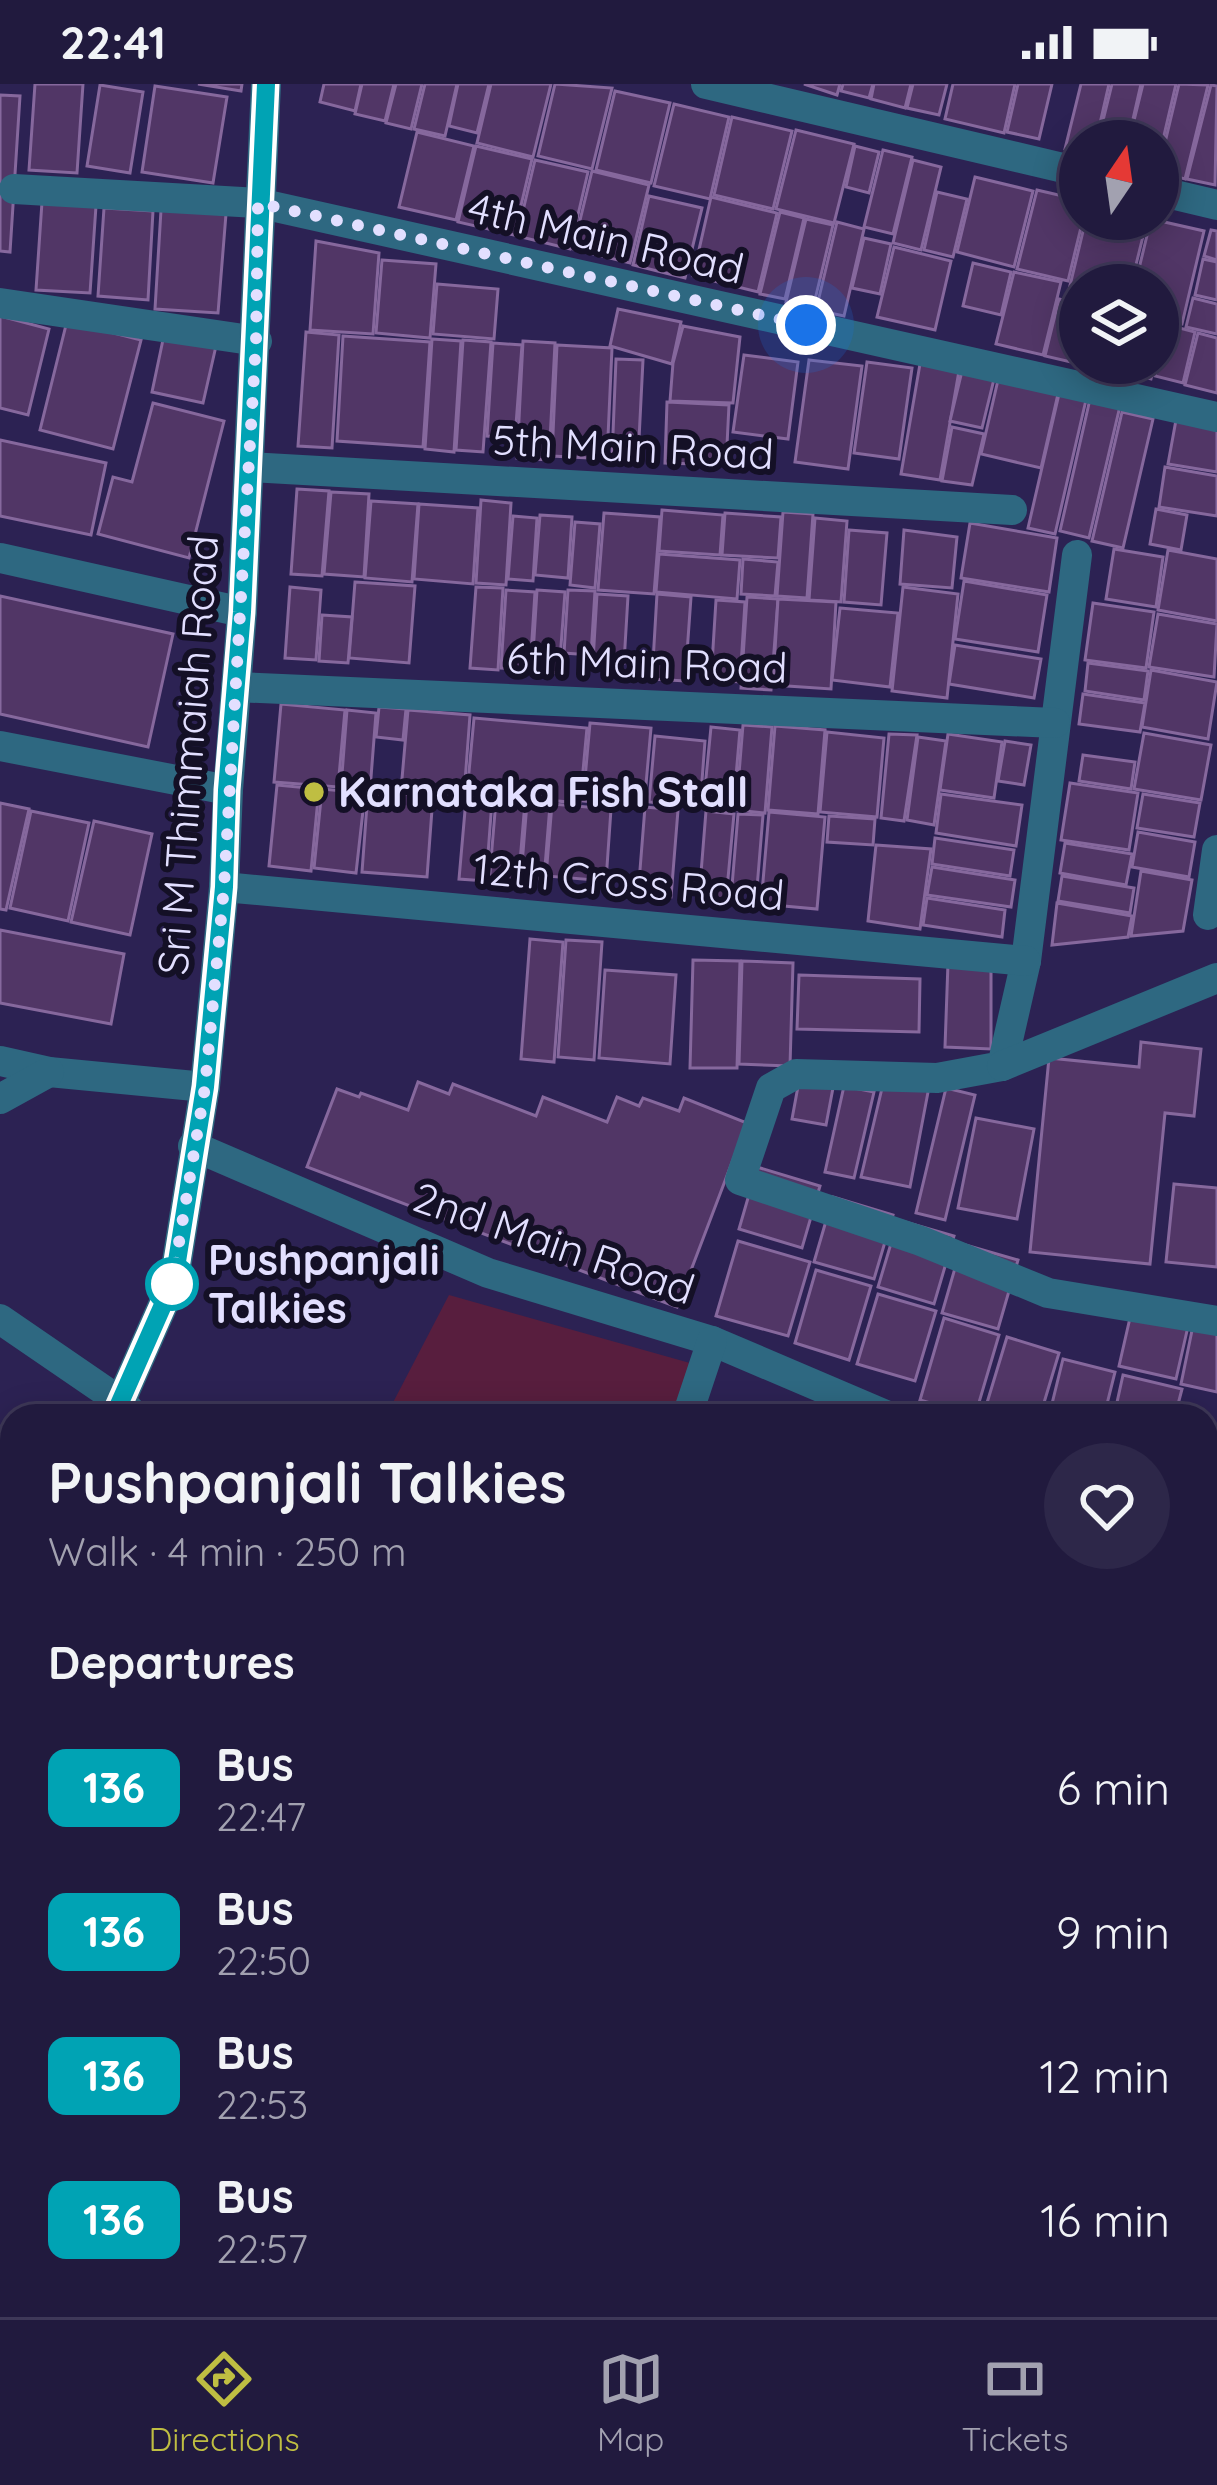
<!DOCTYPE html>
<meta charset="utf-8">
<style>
body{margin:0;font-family:Quicksand,sans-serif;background:#2d2749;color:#f1f3f6;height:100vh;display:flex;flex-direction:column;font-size:45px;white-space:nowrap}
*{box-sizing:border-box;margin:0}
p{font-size:39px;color:#a2a1b0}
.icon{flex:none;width:66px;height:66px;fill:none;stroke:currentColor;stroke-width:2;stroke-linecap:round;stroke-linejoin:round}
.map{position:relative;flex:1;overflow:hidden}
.details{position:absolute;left:0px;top:1320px;width:1218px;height:915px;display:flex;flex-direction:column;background:#211a3e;border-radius:36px 36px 0 0;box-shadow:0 6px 30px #0003,0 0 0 3px #3e3858}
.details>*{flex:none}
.badge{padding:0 24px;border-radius:18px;font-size:42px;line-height:78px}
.needle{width:78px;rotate:13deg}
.tools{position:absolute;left:1059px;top:36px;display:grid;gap:24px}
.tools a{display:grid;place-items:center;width:120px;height:120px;border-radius:50%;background:#211a3e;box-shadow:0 6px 30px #0003,0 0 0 3px #3e3858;font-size:60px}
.you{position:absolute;width:60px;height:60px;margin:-30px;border:9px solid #fff;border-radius:50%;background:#1a73e8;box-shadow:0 0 0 18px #1a73e833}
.map>.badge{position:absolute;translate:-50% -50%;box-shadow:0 0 0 6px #fff}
h2{padding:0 48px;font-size:45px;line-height:108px}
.round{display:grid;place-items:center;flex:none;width:126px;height:126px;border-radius:63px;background:#2d2749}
.headline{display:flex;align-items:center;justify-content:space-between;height:204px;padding:0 48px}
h1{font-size:57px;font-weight:700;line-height:90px}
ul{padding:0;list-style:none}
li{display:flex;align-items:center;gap:36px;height:144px;padding:0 48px}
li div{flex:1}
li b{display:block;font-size:45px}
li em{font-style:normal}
li .badge{min-width:132px;font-weight:700;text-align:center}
.status{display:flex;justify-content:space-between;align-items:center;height:84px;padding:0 60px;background:#211a3e;direction:ltr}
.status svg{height:33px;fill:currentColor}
.tabs{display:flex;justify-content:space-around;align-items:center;height:168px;border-top:3px solid #3e3858;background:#211a3e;font-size:33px;color:#a2a1b0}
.tabs a{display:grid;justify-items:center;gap:6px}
.tabs .active{color:#bfbe42}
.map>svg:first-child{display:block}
.green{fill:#581e3e}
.building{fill:#513666;stroke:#86689d;stroke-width:3}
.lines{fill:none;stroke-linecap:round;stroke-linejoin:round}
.minor{stroke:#2e6881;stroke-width:30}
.tertiary{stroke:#2e6881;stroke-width:30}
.line-casing{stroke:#fff;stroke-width:27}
.line{stroke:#00a3b4;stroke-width:18}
.walk{stroke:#e2dfff;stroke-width:12;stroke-dasharray:0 21.6}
.poi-dot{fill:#bfbe42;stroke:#141026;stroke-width:4.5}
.stop-dot{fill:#fff;stroke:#00a3b4;stroke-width:6}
.labels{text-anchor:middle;stroke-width:12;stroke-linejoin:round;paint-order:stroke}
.street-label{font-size:42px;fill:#e2dfff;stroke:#141026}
.poi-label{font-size:42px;font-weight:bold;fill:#e2dfff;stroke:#141026;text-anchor:start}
.stop-label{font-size:42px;font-weight:bold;fill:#e2dfff;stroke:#141026;text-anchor:start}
</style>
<div class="status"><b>22:41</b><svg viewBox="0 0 49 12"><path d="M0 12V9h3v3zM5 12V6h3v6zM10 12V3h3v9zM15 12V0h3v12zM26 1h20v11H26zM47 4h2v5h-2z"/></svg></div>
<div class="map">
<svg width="1217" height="2233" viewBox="0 0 1217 2233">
<rect width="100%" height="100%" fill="#2c2253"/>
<!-- green -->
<path class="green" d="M449,1211L697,1281L678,1332H386Z"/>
<!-- building -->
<g class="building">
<path d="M35,0H83L77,89L29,86Z"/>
<path d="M198,0H242L241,7Z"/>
<path d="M324,0H361L355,27L320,18Z"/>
<path d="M362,0H394L385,37L355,30Z"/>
<path d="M396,0H422L411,45L386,39Z"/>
<path d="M425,0H457L445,52L414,45Z"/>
<path d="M458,0H489L477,49L449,42Z"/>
<path d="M491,0H551L533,73L477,59Z"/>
<path d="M555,0L612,4L592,85L538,72Z"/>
<path d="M804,0H840L837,11Z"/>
<path d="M843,0H873L869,14L841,7Z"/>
<path d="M874,0H911L905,24L871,15Z"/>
<path d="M913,0H947L939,31L907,24Z"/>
<path d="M953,0H1015L1004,49L945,35Z"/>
<path d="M1018,0H1052L1039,55L1007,48Z"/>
<path d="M1081,0H1109L1096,57H1080V69L1065,65Z"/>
<path d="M1112,0H1141L1128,57H1098Z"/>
<path d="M1143,0H1176L1158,77V57H1129Z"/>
<path d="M1179,0L1208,1L1185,95L1158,88Z"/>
<path d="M100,1L143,8L130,89L87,82Z"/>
<path d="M1211,1L1217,2L1215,101L1187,95Z"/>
<path d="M155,2L227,13L213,99L142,88Z"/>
<path d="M615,7L670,19L651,99L596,86Z"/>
<path d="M0,11L20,12L10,168L0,167Z"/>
<path d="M674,20L729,33L710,115L654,102Z"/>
<path d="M732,33L792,47L773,125L714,111Z"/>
<path d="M796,46L854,60L834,139L776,125Z"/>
<path d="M417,48L474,62L456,136L399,123Z"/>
<path d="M476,62L532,75L514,151L458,138Z"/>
<path d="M855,62L879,68L869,109L846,103Z"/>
<path d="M883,66L912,73L893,150L864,143Z"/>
<path d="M535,76L588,88L570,165L517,152Z"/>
<path d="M913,76L941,83L921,166L893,159Z"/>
<path d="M592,87L649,101L630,179L573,165Z"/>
<path d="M975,93L1033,107L1014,183L957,168Z"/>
<path d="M1037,106L1080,116V135H1083L1068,197L1017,185Z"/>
<path d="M937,108L967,115L953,173L924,166Z"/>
<path d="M649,112L702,124L685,194L633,181Z"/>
<path d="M711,113L777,129L758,208L693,192Z"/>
<path d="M42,118L96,122L90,209L36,206Z"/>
<path d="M104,124L153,127L148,216L98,212Z"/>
<path d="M161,126L226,130L218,229L155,225Z"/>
<path d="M780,128L804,134L785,215L760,210Z"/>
<path d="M806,135L833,141L813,224L786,218Z"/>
<path d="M1086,135L1147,136L1131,201H1080V217L1067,214Z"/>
<path d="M1151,135L1204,147L1182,240L1158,234V201H1135Z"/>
<path d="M837,138L864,145L844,232L816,226Z"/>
<path d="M1211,146L1217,147V176L1204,172Z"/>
<path d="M864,154L891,160L880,210L852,204Z"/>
<path d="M316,157L379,169L373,250L310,246Z"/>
<path d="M894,163L951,177L935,246L877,233Z"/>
<path d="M1203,175L1217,178V216L1195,211Z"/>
<path d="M382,176L436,180L430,254L376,249Z"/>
<path d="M973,179L1011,188L1001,231L963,222Z"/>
<path d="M1014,188L1061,198L1043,271L996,260Z"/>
<path d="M437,200L498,205L494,255L433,250Z"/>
<path d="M1193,214L1217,220V250L1186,243Z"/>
<path d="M1059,215L1080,220V279L1084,281L1045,272Z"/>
<path d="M618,225L681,238L672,280L610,262Z"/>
<path d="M0,232L49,245L28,331L0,324Z"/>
<path d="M67,237L141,256L113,365L40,346Z"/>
<path d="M1168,241L1195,248L1183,299L1155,292Z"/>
<path d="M683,242L740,253L733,319L670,317L673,279Z"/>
<path d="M306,248L339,251L332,364L298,362Z"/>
<path d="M1198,249L1217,254V309L1185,301Z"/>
<path d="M164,251L216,262L203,319L152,308Z"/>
<path d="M343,252L430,258L423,363L337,357Z"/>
<path d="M432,255L461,257L454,368L425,365Z"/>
<path d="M463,256L491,258L483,368L456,366Z"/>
<path d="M523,257L555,259L549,376L517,374Z"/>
<path d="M493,259L522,261L515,354L487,352Z"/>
<path d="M557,261L612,264L607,375L552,372Z"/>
<path d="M744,271L798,278L788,355L733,348Z"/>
<path d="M616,275L643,276L638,375L612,374Z"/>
<path d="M809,276L862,282L848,385L795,378Z"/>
<path d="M867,278L912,284L899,375L854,369Z"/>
<path d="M1087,279H1128L1125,289Z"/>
<path d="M1131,279H1155L1151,295L1128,289Z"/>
<path d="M920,280L959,287L940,396L901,390Z"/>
<path d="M962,287L994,295L982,344L950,337Z"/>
<path d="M998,296L1058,310L1041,384L981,370Z"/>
<path d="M1059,310L1086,316L1055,450L1028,444Z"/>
<path d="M1090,315L1120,322L1089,454L1060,447Z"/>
<path d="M667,318L729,321L726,381L665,379Z"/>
<path d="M153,319L224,337L189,474L98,450L113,393L132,398Z"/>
<path d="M1122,328L1153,335L1123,464L1092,457Z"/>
<path d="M1176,336L1217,343V388L1168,380Z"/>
<path d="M952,343L984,350L972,401L942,397Z"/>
<path d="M0,356L106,379L91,451L0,432Z"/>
<path d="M1165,383L1217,392V432L1159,423Z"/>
<path d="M297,405L329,407L322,492L291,490Z"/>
<path d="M331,408L369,410L364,493L324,490Z"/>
<path d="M481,416L511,419L506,501L476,499Z"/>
<path d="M371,417L418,420L412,498L365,494Z"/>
<path d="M419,420L478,424L473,500L414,495Z"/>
<path d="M1156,425L1187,431L1181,466L1150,460Z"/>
<path d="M662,426L723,431L720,471L659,467Z"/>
<path d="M783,428L813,430L807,514L777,512Z"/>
<path d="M604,429L660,433L654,510L598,506Z"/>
<path d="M725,429L781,433L778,474L722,471Z"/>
<path d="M540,431L572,433L568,494L535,491Z"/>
<path d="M513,432L537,434L533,497L508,495Z"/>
<path d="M815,434L847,437L841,518L809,516Z"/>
<path d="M575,438L600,440L595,504L570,501Z"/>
<path d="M970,439L1057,454L1049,508L961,494Z"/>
<path d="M849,446L887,449L881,521L844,518Z"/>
<path d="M904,446L957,453L952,504L900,500Z"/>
<path d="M1114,465L1163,473L1156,523L1106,515Z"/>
<path d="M1168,466L1217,475V537L1158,526Z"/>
<path d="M659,470L740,476L737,515L656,508Z"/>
<path d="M743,475L778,478L775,512L741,510Z"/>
<path d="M964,497L1047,511L1038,568L955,555Z"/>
<path d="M355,498L415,502L409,579L349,574Z"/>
<path d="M290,503L321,506L316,576L285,574Z"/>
<path d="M476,503L503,504L498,586L470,584Z"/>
<path d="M903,503L958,510L947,614L892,607Z"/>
<path d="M506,506L535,508L530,586L501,584Z"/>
<path d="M537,506L565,508L559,589L532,586Z"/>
<path d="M568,506L595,507L591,571L564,569Z"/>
<path d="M597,510L628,512L624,579L593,577Z"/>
<path d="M657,510L691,513L685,597L652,595Z"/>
<path d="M0,512L173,550L148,663L0,630Z"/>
<path d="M747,513L778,515L771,606L741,604Z"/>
<path d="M778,515L836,518L831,605L773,601Z"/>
<path d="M716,516L745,518L740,598L711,596Z"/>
<path d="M1093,519L1154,528L1146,584L1085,576Z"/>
<path d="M840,524L898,529L890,603L832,596Z"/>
<path d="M1158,530L1217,540L1214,593L1149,583Z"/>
<path d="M322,531L352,533L348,579L319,577Z"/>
<path d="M955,561L1041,575L1034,614L949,600Z"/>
<path d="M1088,579L1148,587L1144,616L1085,607Z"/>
<path d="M1151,586L1217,598L1208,655L1142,643Z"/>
<path d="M1083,610L1145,619L1140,648L1079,640Z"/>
<path d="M281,620L345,626L338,703L274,698Z"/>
<path d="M379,623L406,625L403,656L376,653Z"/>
<path d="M347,626L376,629L370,706L341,703Z"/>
<path d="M408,626L470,631L464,711L401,706Z"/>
<path d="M474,634L587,644L580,719L467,709Z"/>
<path d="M590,639L651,644L644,723L583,717Z"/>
<path d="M743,641L772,643L765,729L736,726Z"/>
<path d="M775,642L825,646L818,730L768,726Z"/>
<path d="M711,643L740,646L733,727L703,724Z"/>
<path d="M827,648L884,654L877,733L820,728Z"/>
<path d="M1144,649L1211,661L1201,716L1134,705Z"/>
<path d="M889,650L917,651L904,737L881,734Z"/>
<path d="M948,650L1002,658L994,714L940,706Z"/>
<path d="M655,652L705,657L700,723L649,718Z"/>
<path d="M918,653L946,657L934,741L907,736Z"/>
<path d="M1005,657L1031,661L1024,701L998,697Z"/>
<path d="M1083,671L1135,678L1131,705L1079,697Z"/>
<path d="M1070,699L1138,709L1129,766L1061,756Z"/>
<path d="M277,701L319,705L311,787L269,782Z"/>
<path d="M322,705L365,709L356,789L314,784Z"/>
<path d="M368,707L433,712L427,793L362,788Z"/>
<path d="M941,710L1022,721L1016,762L936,749Z"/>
<path d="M1143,710L1200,719L1194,753L1137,744Z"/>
<path d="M466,715L492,717L486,797L459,795Z"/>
<path d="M496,716L525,718L518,802L489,800Z"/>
<path d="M0,719L29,725L6,826L0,825Z"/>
<path d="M527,719L550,721L544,795L521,793Z"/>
<path d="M552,720L611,725L606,797L546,792Z"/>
<path d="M645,723L678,726L671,813L638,811Z"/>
<path d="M31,727L89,739L68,837L10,824Z"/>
<path d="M706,727L734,730L726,816L699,814Z"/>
<path d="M769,728L825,733L817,825L761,820Z"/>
<path d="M738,730L763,731L757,804L732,802Z"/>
<path d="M829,732L875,735L873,761L827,758Z"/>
<path d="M94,737L152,750L130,851L71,838Z"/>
<path d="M1138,748L1195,758L1189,793L1132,783Z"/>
<path d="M935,754L1014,766L1010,792L932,780Z"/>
<path d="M1065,759L1132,770L1126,801L1060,789Z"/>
<path d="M876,761L931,765L920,845L868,837Z"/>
<path d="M932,783L1015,796L1011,823L927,811Z"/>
<path d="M1141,787L1192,796L1183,847L1131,852Z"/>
<path d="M1062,792L1134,804L1130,829L1058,817Z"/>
<path d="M927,814L1005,826L1002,853L923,841Z"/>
<path d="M1057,819L1132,832L1128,853L1052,861Z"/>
<path d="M0,846L124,870L111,940L0,919Z"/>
<path d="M530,855L563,858L554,978L521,975Z"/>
<path d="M566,856L602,858L594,976L558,973Z"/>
<path d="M693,876L740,877L737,984H690Z"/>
<path d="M742,877L793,879L790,982L739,980Z"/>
<path d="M948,879L991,880V965L945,963Z"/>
<path d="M605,886L676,891L670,980L599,974Z"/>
<path d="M799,891L920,895L919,948L797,945Z"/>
<path d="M1141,958L1201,965L1194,1032L1165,1029L1150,1180L1030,1168L1049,974L1139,983Z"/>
<path d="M799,997L833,1004L826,1041L792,1035Z"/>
<path d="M418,998L449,1010L453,1000L536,1032L543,1013L607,1038L617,1013L639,1022L643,1014L679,1027L684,1014L747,1039L677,1223L307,1083L337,1005L359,1013L361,1009L408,1026Z"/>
<path d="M883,1000L929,1003L910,1103L861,1093Z"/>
<path d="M844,1002L874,1008L854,1094L825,1088Z"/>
<path d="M946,1004L975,1011L945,1136L916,1129Z"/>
<path d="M976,1034L1034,1045L1017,1135L958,1124Z"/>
<path d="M757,1083L820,1102L802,1164L739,1145Z"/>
<path d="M1174,1100L1217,1104V1183L1166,1178Z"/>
<path d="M833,1113L893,1131L874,1195L814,1178Z"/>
<path d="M898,1136L954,1152L934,1220L878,1203Z"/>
<path d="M738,1157L810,1178L788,1252L716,1232Z"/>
<path d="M962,1160L1018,1176L998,1245L942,1229Z"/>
<path d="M816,1186L871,1202L849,1276L795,1259Z"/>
<path d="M878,1210L936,1227L915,1297L857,1280Z"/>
<path d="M1135,1212L1192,1225L1176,1295L1119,1282Z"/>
<path d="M1196,1227L1217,1231V1308L1181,1300Z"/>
<path d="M944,1234L999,1251L975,1332L920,1316Z"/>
<path d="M1007,1253L1059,1269L1040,1332H983Z"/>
<path d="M1063,1275L1115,1288L1104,1332H1049Z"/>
<path d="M1123,1291L1182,1305L1175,1332H1114Z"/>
<path d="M0,1372L12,1379L0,1401Z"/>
<path d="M1206,1424L1217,1425V1511L1206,1510Z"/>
<path d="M1206,1523L1217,1525V1604L1206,1602Z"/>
<path d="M7,1782L12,1784V1823L0,1817V1799Z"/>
<path d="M0,1823L12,1828V1891L0,1886Z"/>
<path d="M1210,1852L1217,1854V1884L1206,1880Z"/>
<path d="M0,1888L12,1893V1924L0,1919Z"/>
<path d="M1206,1902L1217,1904V1961L1206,1958Z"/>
<path d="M0,1922L12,1927V1955L0,1950Z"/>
<path d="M1206,1971L1217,1973V2019L1206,2017Z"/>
<path d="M1217,2025V2080L1206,2072V2040Z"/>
<path d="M1206,2088L1217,2096V2142L1210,2151L1206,2148Z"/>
<path d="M0,2164L12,2170L0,2204Z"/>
<path d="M12,2185V2223H59L55,2233H0V2212Z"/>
<path d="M63,2223H127L122,2233H59Z"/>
<path d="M131,2223H142L165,2233H127Z"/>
<path d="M260,2223H291L287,2233Z"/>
<path d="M295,2223H342L338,2233H291Z"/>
<path d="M347,2223H405L400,2233H343Z"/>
<path d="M413,2223H479L474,2233H408Z"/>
<path d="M655,2223H678L693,2232L649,2233Z"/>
<path d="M718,2223H747L763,2233H711Z"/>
<path d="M762,2223H851L845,2233H778Z"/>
<path d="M868,2223H957L974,2233H862Z"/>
</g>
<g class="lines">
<!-- minor -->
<g class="minor">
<path d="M706,0L1080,88"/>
<path d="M14,105L258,119L1217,333"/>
<path d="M1158,107L1217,121"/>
<path d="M0,219L257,257"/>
<path d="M250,383L1012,426"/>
<path d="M1077,471L1026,877L1002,982L937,994L796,990L771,1004L740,1096L921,1157L1048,1209L1217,1237"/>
<path d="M0,474L242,528"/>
<path d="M236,603L1055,639"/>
<path d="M224,803L1026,877"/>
<path d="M1208,831L1217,766"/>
<path d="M0,977L49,988L205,1003"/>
<path d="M1002,982L1217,894"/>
<path d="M0,1015L49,988"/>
<path d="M193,1062L488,1189L712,1257L888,1332"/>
<path d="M0,1235L121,1318L135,1332"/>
<path d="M687,1332L712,1257"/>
<path d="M1206,1425L1217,1426"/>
<path d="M1206,1637H1217"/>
<path d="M0,2135L12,2140"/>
<path d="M1206,2199L1217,2186"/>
<path d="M201,2223L224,2233"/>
<path d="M1078,2223L1087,2233"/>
<path d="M695,2233L702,2223"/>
<path d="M845,2233L851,2223"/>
<path d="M1029,2233L1034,2223"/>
<path d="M1177,2233L1185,2223"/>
</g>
<!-- tertiary -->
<g class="tertiary">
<path d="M0,662L228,706"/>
<path d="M114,1332L174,1196L205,1003L224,803L228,706L242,528L266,0"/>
<path d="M0,1544L12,1521"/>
</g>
</g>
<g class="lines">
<defs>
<path id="line" d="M114,1332L174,1196L205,1003L224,803L227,706L242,528L266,0"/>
</defs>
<!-- line casing -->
<use href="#line" class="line-casing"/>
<!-- line -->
<use href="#line" class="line"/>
<!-- walk -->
<path class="walk" d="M172,1200L205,1003L224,803L256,257L258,119L806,241"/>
</g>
<!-- markers -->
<circle class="poi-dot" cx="314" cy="708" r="12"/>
<circle class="stop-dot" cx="172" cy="1200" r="24"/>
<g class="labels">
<!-- street labels -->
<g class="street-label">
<text transform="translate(606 154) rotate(13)" y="15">4th Main Road</text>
<text transform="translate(633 363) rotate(3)" y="15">5th Main Road</text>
<text transform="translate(647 579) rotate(2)" y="15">6th Main Road</text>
<text transform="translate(188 671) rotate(-86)" y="15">Sri M Thimmaiah Road</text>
<text transform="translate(629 798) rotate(5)" y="15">12th Cross Road</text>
<text transform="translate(554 1159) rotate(19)" y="15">2nd Main Road</text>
</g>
<!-- poi labels -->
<g class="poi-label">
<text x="338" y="723">Karnataka Fish Stall</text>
</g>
<!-- stop labels -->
<g class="stop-label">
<text x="208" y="1191">Pushpanjali<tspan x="208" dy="48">Talkies</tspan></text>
</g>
</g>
</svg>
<div class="tools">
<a><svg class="needle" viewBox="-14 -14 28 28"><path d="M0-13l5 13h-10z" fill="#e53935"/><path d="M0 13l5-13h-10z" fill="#a2a1b0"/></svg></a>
<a><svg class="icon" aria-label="layers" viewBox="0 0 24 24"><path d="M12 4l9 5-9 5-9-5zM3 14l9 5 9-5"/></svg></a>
</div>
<div class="you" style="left:806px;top:241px"></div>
<section class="details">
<div class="headline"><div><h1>Pushpanjali Talkies</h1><p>Walk · 4 min · 250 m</p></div><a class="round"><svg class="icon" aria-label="heart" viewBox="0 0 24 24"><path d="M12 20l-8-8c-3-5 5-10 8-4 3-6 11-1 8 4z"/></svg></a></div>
<h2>Departures</h2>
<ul>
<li><span class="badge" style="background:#00a3b4;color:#fff">136</span><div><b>Bus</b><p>22:47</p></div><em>6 min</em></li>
<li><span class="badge" style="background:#00a3b4;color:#fff">136</span><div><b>Bus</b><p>22:50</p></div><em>9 min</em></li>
<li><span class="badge" style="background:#00a3b4;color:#fff">136</span><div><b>Bus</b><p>22:53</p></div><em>12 min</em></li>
<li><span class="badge" style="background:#00a3b4;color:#fff">136</span><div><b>Bus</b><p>22:57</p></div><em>16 min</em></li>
</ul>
</section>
</div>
<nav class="tabs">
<a class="active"><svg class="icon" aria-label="directions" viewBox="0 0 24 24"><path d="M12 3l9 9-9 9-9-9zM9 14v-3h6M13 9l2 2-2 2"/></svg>Directions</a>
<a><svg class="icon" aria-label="map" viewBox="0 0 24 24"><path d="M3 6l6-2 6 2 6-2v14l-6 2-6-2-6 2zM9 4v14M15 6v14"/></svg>Map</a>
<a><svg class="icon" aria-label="tickets" viewBox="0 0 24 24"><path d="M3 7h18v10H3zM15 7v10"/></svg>Tickets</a>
</nav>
